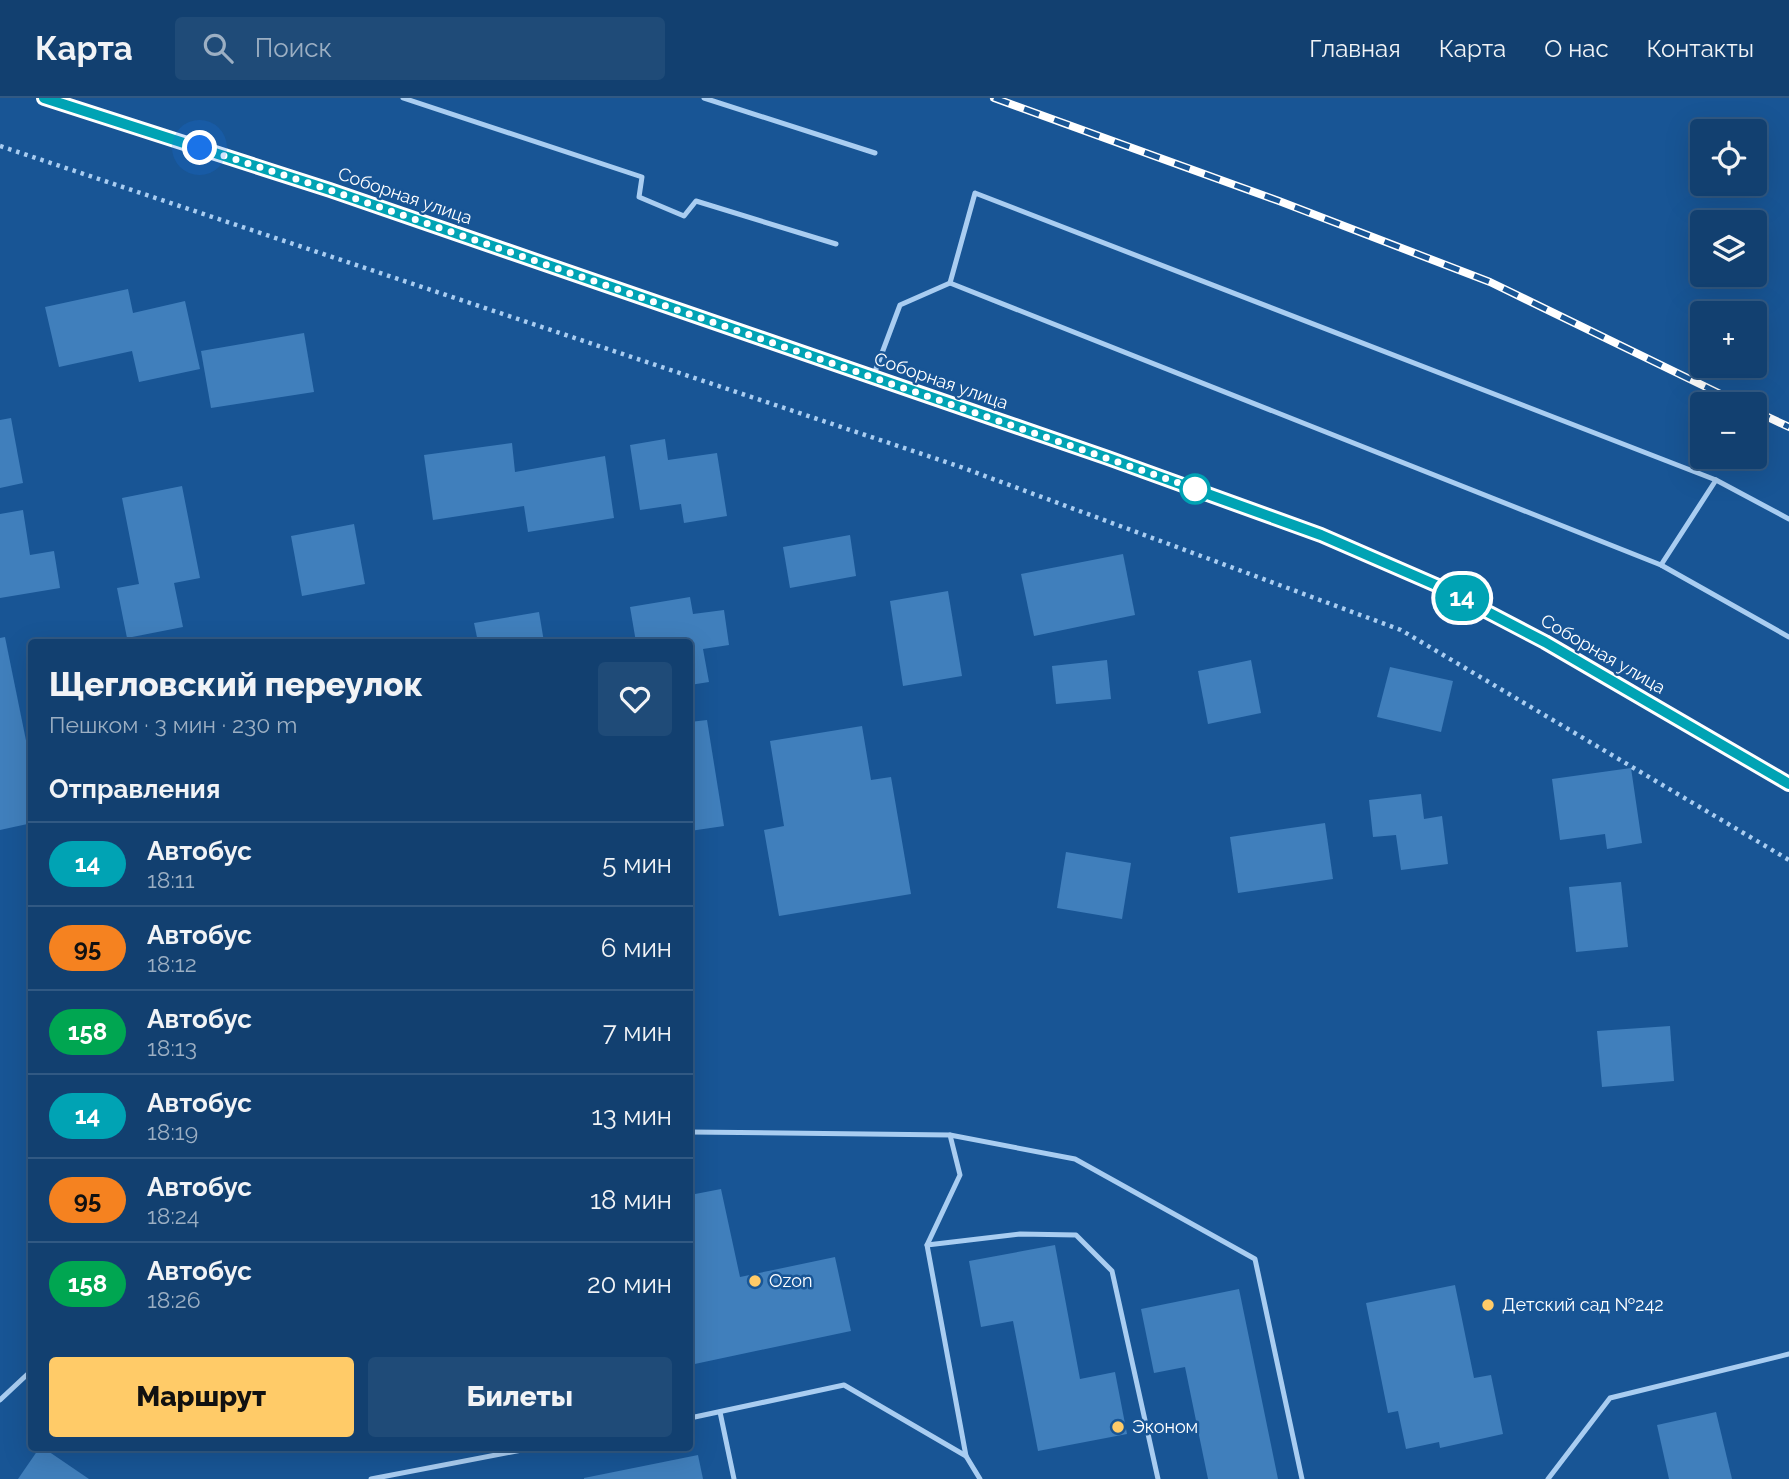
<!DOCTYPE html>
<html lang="ru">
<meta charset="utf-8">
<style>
body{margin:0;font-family:Raleway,sans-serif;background:#1f4b78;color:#f1f3f6;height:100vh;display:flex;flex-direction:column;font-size:26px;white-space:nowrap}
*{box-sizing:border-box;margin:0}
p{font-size:23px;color:#9cafc3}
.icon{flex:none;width:38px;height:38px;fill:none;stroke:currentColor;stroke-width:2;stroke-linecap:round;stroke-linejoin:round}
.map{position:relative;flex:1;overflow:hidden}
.panel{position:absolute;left:28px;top:541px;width:665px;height:812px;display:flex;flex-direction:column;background:#124070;border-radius:7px;box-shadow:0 7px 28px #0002,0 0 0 2px #315983}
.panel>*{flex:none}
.badge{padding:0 14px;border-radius:23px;font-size:24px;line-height:46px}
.fabs{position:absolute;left:1690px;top:21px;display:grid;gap:14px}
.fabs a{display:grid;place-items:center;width:77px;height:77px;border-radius:7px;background:#124070;box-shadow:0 7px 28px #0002,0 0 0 2px #315983;font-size:35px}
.you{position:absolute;width:35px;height:35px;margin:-18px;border:5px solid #fff;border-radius:50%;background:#1a73e8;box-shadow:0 0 0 10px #1a73e833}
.map>.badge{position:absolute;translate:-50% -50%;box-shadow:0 0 0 4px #fff}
h2{padding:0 21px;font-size:26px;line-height:63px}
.round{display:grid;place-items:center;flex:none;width:74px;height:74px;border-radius:7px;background:#1f4b78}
.headline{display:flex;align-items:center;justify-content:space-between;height:119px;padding:0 21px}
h1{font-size:33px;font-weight:800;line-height:52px}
.button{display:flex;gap:14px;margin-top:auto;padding:14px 21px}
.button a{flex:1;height:80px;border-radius:7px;background:#ffcb68;color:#111;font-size:28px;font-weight:800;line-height:80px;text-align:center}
.button a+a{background:#1f4b78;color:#f1f3f6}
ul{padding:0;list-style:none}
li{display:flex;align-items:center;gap:21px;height:84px;padding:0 21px;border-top:2px solid #315983}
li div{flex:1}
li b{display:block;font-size:26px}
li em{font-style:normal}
li .badge{min-width:77px;font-weight:700;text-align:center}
header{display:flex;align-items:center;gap:42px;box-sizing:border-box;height:98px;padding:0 35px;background:#124070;border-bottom:2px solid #315983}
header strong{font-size:33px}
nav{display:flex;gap:38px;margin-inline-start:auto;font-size:24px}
.search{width:490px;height:63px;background:#1f4b78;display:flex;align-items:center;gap:18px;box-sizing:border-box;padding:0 24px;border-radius:7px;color:#9cafc3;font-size:26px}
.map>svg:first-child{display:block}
.building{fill:#407fbc}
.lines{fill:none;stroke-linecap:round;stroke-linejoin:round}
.path{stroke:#a9cdf1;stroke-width:4.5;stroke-dasharray:3.5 5;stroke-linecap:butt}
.lane{stroke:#a9cdf1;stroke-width:5}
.secondary{stroke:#d7e9fb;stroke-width:14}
.rail-casing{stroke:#fff;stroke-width:8}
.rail{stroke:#185595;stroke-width:5;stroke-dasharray:16;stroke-linecap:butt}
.line-casing{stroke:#fff;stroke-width:16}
.line{stroke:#00a3b4;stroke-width:10}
.walk{stroke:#fff;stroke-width:7;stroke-dasharray:0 12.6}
.stop-dot{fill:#fff;stroke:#00a3b4;stroke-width:3.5}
.poi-dot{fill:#ffcb68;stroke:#185595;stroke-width:2.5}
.labels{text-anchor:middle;stroke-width:5;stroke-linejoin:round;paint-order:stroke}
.street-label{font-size:18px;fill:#fff;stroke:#185595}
.poi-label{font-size:18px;fill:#fff;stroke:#185595;text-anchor:start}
</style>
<header>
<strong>Карта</strong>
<div class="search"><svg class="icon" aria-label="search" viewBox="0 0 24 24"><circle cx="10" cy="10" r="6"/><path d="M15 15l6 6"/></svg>Поиск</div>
<nav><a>Главная</a><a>Карта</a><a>О нас</a><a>Контакты</a></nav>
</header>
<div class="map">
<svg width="1789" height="1381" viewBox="0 0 1789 1381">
<rect width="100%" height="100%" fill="#185595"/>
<!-- building -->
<g class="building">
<path d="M128,191L133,215L185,203L200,271L139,284L132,253L59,269L45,209Z"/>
<path d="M304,235L314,294L211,310L201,253Z"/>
<path d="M11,320L23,385L0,390V322Z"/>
<path d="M665,341L668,362L717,355L727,418L684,425L681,406L640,412L630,347Z"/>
<path d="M512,345L515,374L605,358L614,420L528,434L524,408L433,422L424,357Z"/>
<path d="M182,388L200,480L174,485L183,529L127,540L117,490L139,486L122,400Z"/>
<path d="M23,412L30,457L54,453L60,490L0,500V416Z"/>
<path d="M354,426L365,486L302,498L291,438Z"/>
<path d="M850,437L856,478L790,490L783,449Z"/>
<path d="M1123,456L1135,517L1034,538L1021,476Z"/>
<path d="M948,493L962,578L903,588L890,503Z"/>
<path d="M690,499L693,516L724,512L729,547L703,551L709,584L690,587V544H636L630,509Z"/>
<path d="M539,514L544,544H478L474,525Z"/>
<path d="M5,539L32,672V725L0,732V540Z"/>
<path d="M1107,562L1111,601L1056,606L1052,568Z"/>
<path d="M1251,562L1261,615L1208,626L1198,573Z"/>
<path d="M1390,569L1453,583L1441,634L1377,619Z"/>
<path d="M707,622L724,728L690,733V624Z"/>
<path d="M862,628L871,682L891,679L911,796L779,818L764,732L784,728L770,643Z"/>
<path d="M1631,670L1642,745L1607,751L1605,736L1560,742L1552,681Z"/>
<path d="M1421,696L1424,721L1442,718L1448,766L1401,772L1396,737L1373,739L1369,702Z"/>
<path d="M1325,725L1333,781L1238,795L1230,739Z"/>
<path d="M1066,754L1131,765L1122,821L1057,810Z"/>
<path d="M1621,784L1628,849L1576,854L1569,789Z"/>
<path d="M1670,928L1674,983L1602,989L1597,933Z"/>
<path d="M721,1091L740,1179L835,1159L851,1233L690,1267V1097Z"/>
<path d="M1055,1147L1080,1281L1115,1274L1127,1336L1038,1353L1013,1223L981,1229L969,1163Z"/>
<path d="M1455,1187L1474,1280L1491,1277L1503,1336L1440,1350L1439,1344L1406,1351L1398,1313L1388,1315L1366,1205Z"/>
<path d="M1239,1191L1278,1381H1208L1185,1269L1154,1275L1141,1211Z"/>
<path d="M1716,1314L1732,1381H1669L1657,1327Z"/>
<path d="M40,1349H42L89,1381H18Z"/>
<path d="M698,1357L703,1381H584V1380Z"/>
</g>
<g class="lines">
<!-- path -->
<path class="path" d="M0,48L958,368L1401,532L1789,762"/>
<!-- lane -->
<g class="lane">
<path d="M403,0L642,79L639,99L684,118L696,103L836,146"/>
<path d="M704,0L875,55"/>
<path d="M950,185L975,95L1716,382L1789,421"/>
<path d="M873,279L900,207L950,185L1661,467L1789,539"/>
<path d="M1661,467L1716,382"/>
<path d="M690,1034L950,1037L960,1077L927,1147L966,1358L980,1381"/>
<path d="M950,1037L1075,1061L1255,1161L1302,1381"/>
<path d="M927,1147L1020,1136L1076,1137L1112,1173L1158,1381"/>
<path d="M0,1302L32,1272"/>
<path d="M720,1314L734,1381"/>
<path d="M690,1320L844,1287L966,1358"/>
<path d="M371,1381L537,1349"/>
<path d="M1548,1381L1610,1300L1789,1256"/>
</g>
<!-- secondary -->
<path class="secondary" d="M44,0L330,92L1085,352L1321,437L1436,487L1545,544L1789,686"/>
<defs>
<g id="rail">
<path d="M994,0L1279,103L1490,184L1741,306"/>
<path d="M1755,313L1789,329"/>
</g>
</defs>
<!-- rail casing -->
<use href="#rail" class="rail-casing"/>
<!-- rail -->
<use href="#rail" class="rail"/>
</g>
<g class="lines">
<defs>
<path id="line" d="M44,0L330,92L1108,360L1321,437L1436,487L1545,544L1789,686"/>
</defs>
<!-- line casing -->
<use href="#line" class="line-casing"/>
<!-- line -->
<use href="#line" class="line"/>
<!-- walk -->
<path class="walk" d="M200,50L330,92L1199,392L1195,391"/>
</g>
<!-- markers -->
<circle class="stop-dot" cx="1195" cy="391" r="14"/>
<g class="poi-dot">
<circle cx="755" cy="1183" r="7"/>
<circle cx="1488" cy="1207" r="7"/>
<circle cx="1118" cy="1329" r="7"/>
</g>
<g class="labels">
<!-- street labels -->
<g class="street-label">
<text transform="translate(405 98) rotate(19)" y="6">Соборная улица</text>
<text transform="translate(941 283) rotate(19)" y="6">Соборная улица</text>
<text transform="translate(1603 556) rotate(30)" y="6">Соборная улица</text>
</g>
<!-- poi labels -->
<g class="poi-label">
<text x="769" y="1189">Ozon</text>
<text x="1502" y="1213">Детский сад №242</text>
<text x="1132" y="1335">Эконом</text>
</g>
</g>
</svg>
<div class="fabs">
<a><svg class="icon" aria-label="locate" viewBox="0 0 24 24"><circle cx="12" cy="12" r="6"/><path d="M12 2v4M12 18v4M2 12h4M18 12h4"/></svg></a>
<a><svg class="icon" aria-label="layers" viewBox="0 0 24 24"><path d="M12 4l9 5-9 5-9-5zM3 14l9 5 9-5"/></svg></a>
<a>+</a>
<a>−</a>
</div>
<div class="you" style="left:200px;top:50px"></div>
<b class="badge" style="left:1462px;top:500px;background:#00a3b4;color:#fff">14</b>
<section class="panel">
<div class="headline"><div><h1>Щегловский переулок</h1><p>Пешком · 3 мин · 230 m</p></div><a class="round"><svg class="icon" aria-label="heart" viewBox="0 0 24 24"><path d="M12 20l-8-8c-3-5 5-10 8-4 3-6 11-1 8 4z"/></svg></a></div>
<h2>Отправления</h2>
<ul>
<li><span class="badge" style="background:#00a3b4;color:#fff">14</span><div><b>Автобус</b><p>18:11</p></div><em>5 мин</em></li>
<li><span class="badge" style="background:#f58220;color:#111">95</span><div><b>Автобус</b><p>18:12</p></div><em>6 мин</em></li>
<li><span class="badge" style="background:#00a651;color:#fff">158</span><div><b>Автобус</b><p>18:13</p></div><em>7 мин</em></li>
<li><span class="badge" style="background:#00a3b4;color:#fff">14</span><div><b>Автобус</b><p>18:19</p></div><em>13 мин</em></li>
<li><span class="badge" style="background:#f58220;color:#111">95</span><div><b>Автобус</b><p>18:24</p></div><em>18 мин</em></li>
<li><span class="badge" style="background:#00a651;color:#fff">158</span><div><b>Автобус</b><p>18:26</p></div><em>20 мин</em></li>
</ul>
<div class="button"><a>Маршрут</a><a>Билеты</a></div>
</section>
</div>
